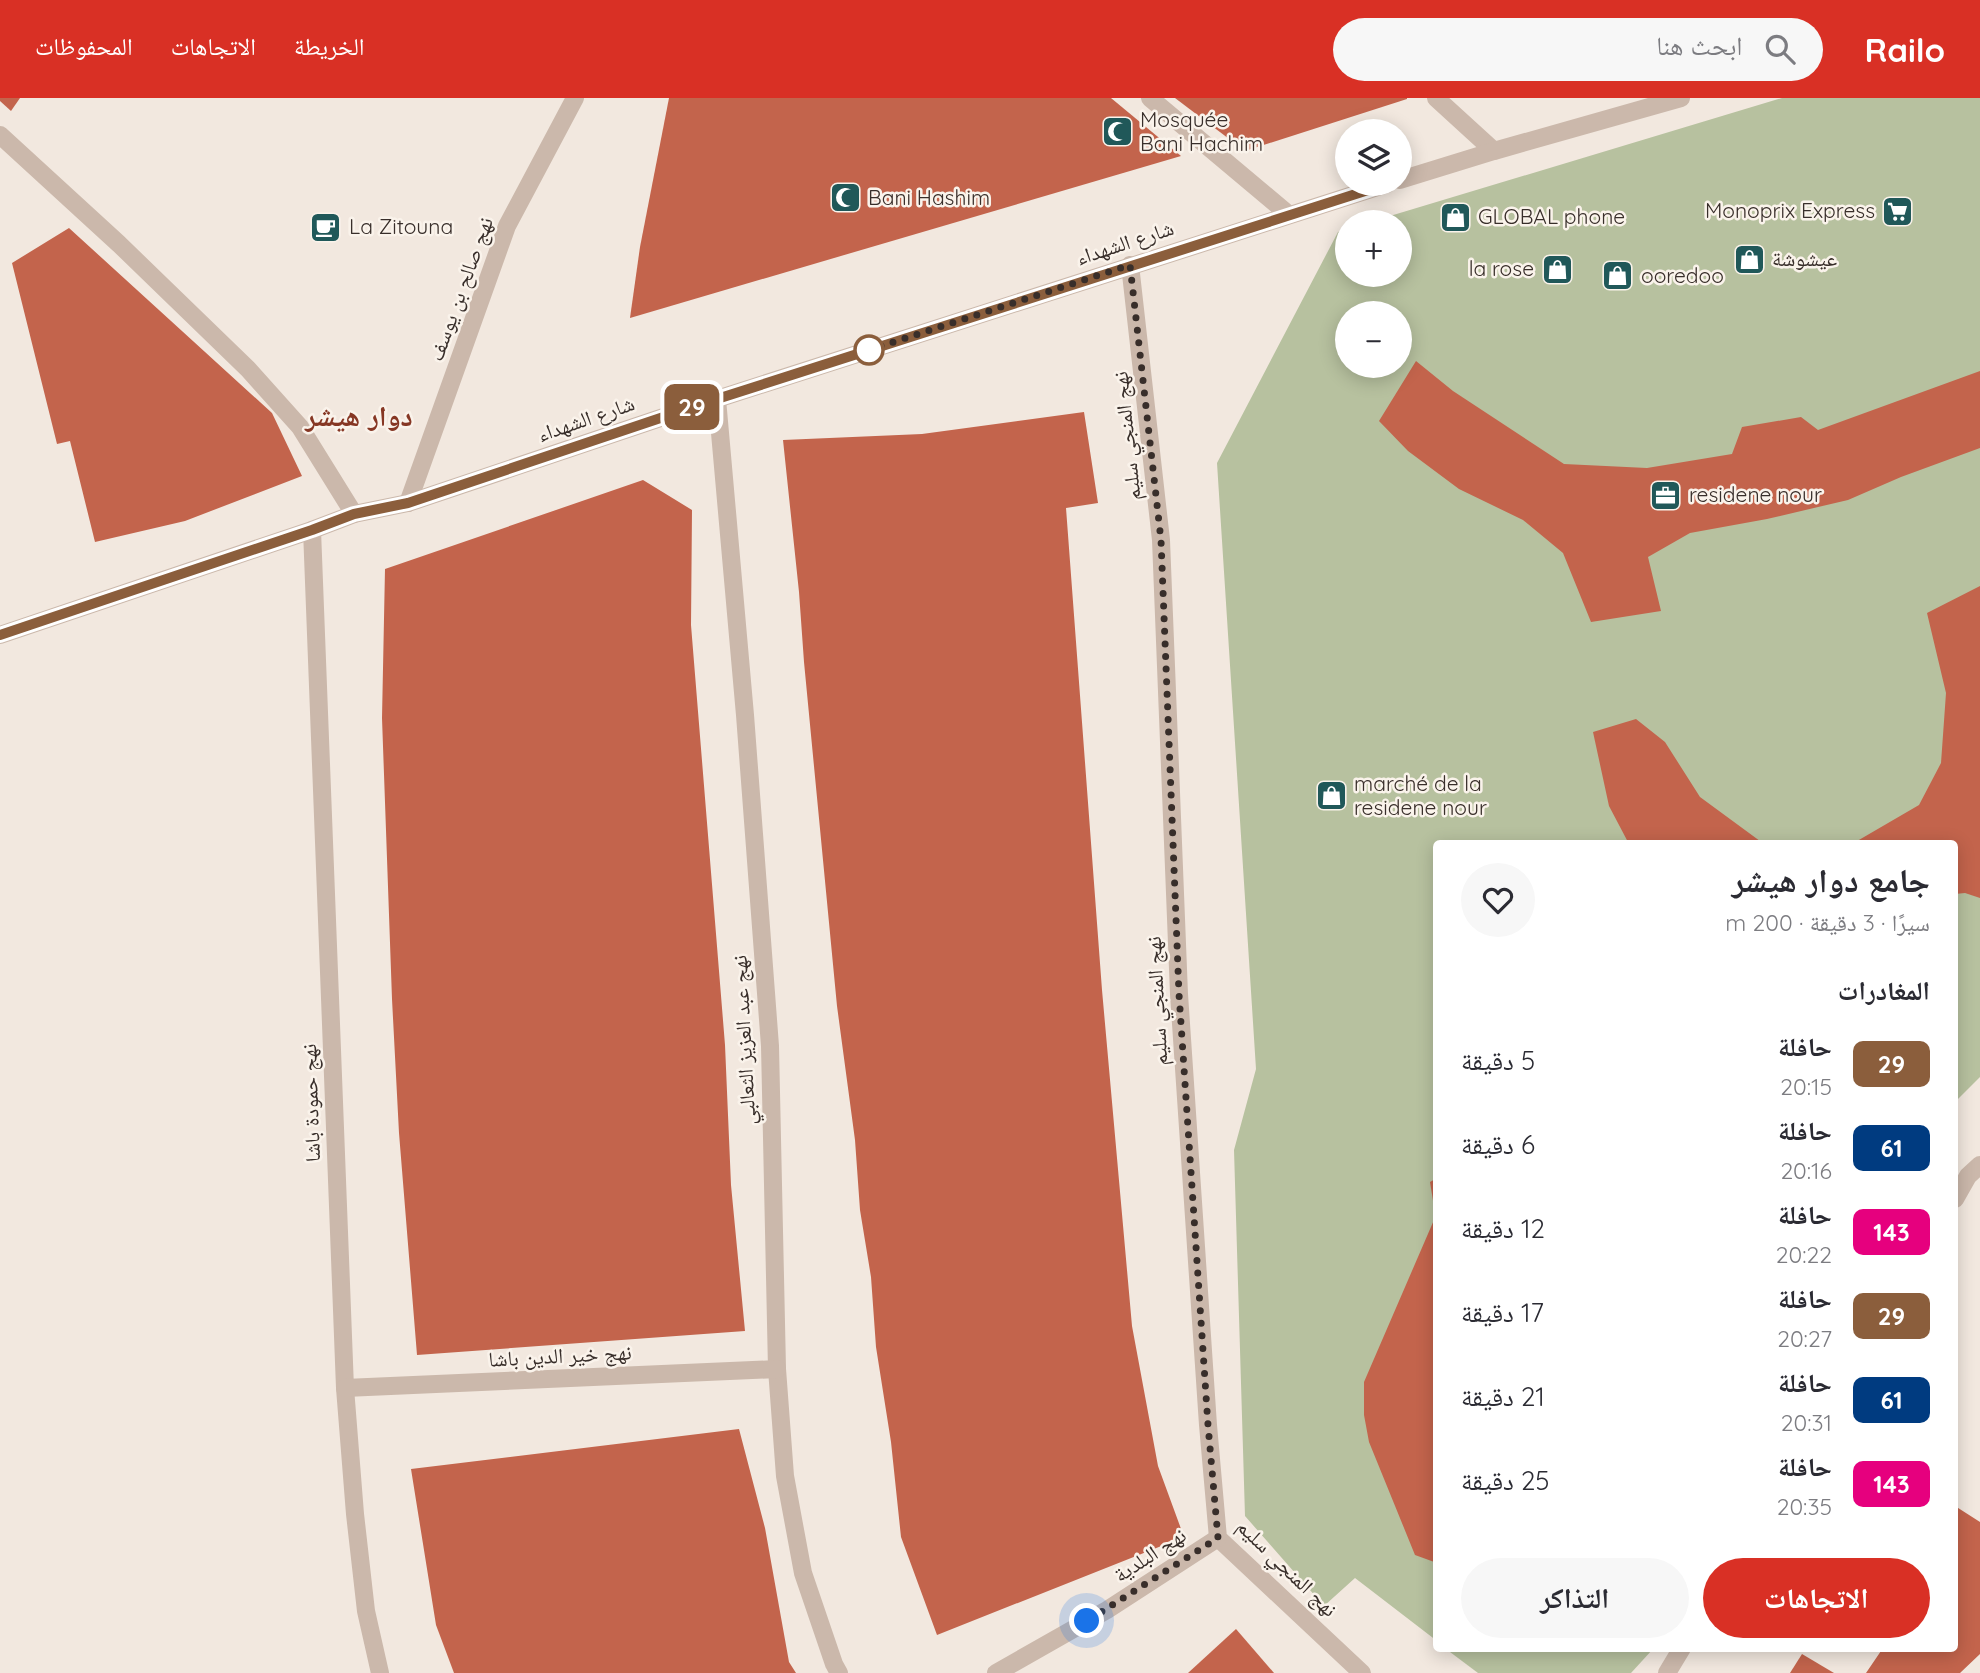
<!DOCTYPE html>
<html lang="ar">
<meta charset="utf-8">
<style>
body{margin:0;font-family:Quicksand,"Noto Naskh Arabic",sans-serif;background:#f7f7f7;color:#2b2b33;direction:rtl;height:100vh;display:flex;flex-direction:column;font-size:26px;white-space:nowrap}
*{box-sizing:border-box;margin:0}
p{font-size:23px;color:#7c7c81}
.icon{flex:none;width:38px;height:38px;fill:none;stroke:currentColor;stroke-width:2;stroke-linecap:round;stroke-linejoin:round}
.map{position:relative;flex:1;overflow:hidden;direction:ltr}
.details{position:absolute;left:1433px;top:742px;width:525px;height:812px;display:flex;flex-direction:column;background:#fff;border-radius:7px;box-shadow:0 4px 18px #0003;direction:rtl}
.details>*{flex:none}
.badge{padding:0 14px;border-radius:10px;font-size:24px;line-height:46px}
.controls{position:absolute;left:1335px;top:21px;display:grid;gap:14px}
.controls a{display:grid;place-items:center;width:77px;height:77px;border-radius:50%;background:#fff;box-shadow:0 4px 18px #0003;font-size:35px}
.you{position:absolute;width:35px;height:35px;margin:-18px;border:5px solid #fff;border-radius:50%;background:#1a73e8;box-shadow:0 0 0 10px #1a73e833}
.map>.badge{position:absolute;translate:-50% -50%;box-shadow:0 0 0 4px #fff}
h2{padding:0 28px;font-size:26px;line-height:63px}
.round{display:grid;place-items:center;flex:none;width:74px;height:74px;border-radius:37px;background:#f7f7f7}
.headline{display:flex;align-items:center;justify-content:space-between;height:119px;padding:0 28px}
h1{font-size:33px;font-weight:700;line-height:52px}
.cta{display:flex;gap:14px;margin-top:auto;padding:14px 28px}
.cta a{flex:1;height:80px;border-radius:42px;background:#d93025;color:#fff;font-size:28px;font-weight:700;line-height:80px;text-align:center}
.cta a+a{background:#f7f7f7;color:#2b2b33}
ul{padding:0;list-style:none}
li{display:flex;align-items:center;gap:21px;height:84px;padding:0 28px}
li div{flex:1}
li b{display:block;font-size:26px}
li em{font-style:normal}
li .badge{min-width:77px;font-weight:700;text-align:center}
header{display:flex;align-items:center;gap:42px;box-sizing:border-box;height:98px;padding:0 35px;background:#d93025;color:#fff}
header strong{font-size:33px}
nav{display:flex;gap:38px;margin-inline-start:auto;font-size:24px}
.search{width:490px;height:63px;background:#f7f7f7;display:flex;align-items:center;gap:18px;box-sizing:border-box;padding:0 24px;border-radius:38px;color:#7c7c81;font-size:26px}
.map>svg:first-child{display:block}
.green{fill:#b7c19f;fill-rule:evenodd}
.building{fill:#c3644c}
.lines{fill:none;stroke-linecap:round;stroke-linejoin:round}
.minor{stroke:#cbb8ab;stroke-width:18}
.tertiary{stroke:#cbb8ab;stroke-width:18}
.line-casing{stroke:#fff;stroke-width:16}
.line{stroke:#8b5e3c;stroke-width:10}
.walk{stroke:#382e2a;stroke-width:7;stroke-dasharray:0 12.6}
.stop-dot{fill:#fff;stroke:#8b5e3c;stroke-width:3.5}
.labels{text-anchor:middle;stroke-width:5;stroke-linejoin:round;paint-order:stroke}
.poi-label{font-size:21px;fill:#382e2a;stroke:#faf3eb;text-anchor:start}
.street-label{font-size:21px;fill:#382e2a;stroke:#faf3eb}
.district-label{font-size:28px;font-weight:bold;fill:#863724;stroke:#faf3eb}
</style>
<header>
<strong>Railo</strong>
<div class="search"><svg class="icon" aria-label="search" viewBox="0 0 24 24"><circle cx="10" cy="10" r="6"/><path d="M15 15l6 6"/></svg>ابحث هنا</div>
<nav><a>الخريطة</a><a>الاتجاهات</a><a>المحفوظات</a></nav>
</header>
<div class="map">
<svg width="1980" height="1575" viewBox="0 0 1980 1575">
<rect width="100%" height="100%" fill="#f2e8df"/>
<!-- green -->
<g class="green">
<path d="M1782,0H1980V979L1955,1004V746H1437V1543L1355,1480L1324,1508L1245,1418L1234,1052L1256,971L1217,365L1338,134L1347,131L1348,177H1400V124H1370ZM1348,215H1400V268H1348Z"/>
<path d="M1446,1551H1653L1631,1575H1478Z"/>
</g>
<!-- building -->
<g class="building">
<path d="M0,0H20L11,13L0,3Z"/>
<path d="M669,0H1111L1181,58L630,220L640,149Z"/>
<path d="M1175,0H1407V1L1245,53Z"/>
<path d="M69,130L272,315L302,378L185,423L95,444L70,343L57,346L12,165Z"/>
<path d="M1416,263L1453,293L1564,366L1647,370L1732,356L1742,329L1801,319L1818,332L1980,273V350L1901,379L1848,402L1767,421L1690,435L1648,459L1661,513L1591,524L1563,455L1523,422L1459,391L1408,353L1379,323Z"/>
<path d="M1084,314L1098,405L1066,410L1102,892L1132,1228L1158,1368L1184,1439L937,1537L901,1439L891,1344L876,1249L871,1179L860,1112L855,1042L837,908L804,564L799,494L783,342L922,336Z"/>
<path d="M643,382L692,412L691,527L725,947L731,1087L745,1233L417,1257L399,1035L392,901L382,620L385,471Z"/>
<path d="M1980,488V800L1965,795L1955,796V746H1852L1919,707L1941,665L1946,595L1927,515Z"/>
<path d="M1636,621L1665,644L1700,699L1764,746H1629L1609,708L1593,634Z"/>
<path d="M1437,1080V1115H1435L1430,1084Z"/>
<path d="M1437,1115V1317L1435,1322L1437,1324V1465L1415,1457L1369,1344L1364,1317V1284Z"/>
<path d="M739,1331L765,1430L789,1564L796,1575H454L436,1527L411,1371Z"/>
<path d="M1955,1408L1980,1424V1556L1960,1575H1866L1883,1550H1955Z"/>
<path d="M1236,1531L1274,1575H1188Z"/>
<path d="M1802,1556L1834,1575H1790Z"/>
</g>
<g class="lines">
<!-- minor -->
<g class="minor">
<path d="M1150,0L1288,116"/>
<path d="M1436,0L1494,53"/>
<path d="M0,37L119,146L248,271L300,329L354,416"/>
<path d="M1130,167L1161,442L1179,896L1208,1327L1218,1440L1362,1575"/>
<path d="M717,301L745,617L770,948L777,1271L785,1378L803,1475L834,1566L839,1575"/>
<path d="M408,405L507,128L575,0"/>
<path d="M312,432L345,1290L355,1416L366,1513L380,1575"/>
<path d="M1955,1101L1968,1078L1980,1067"/>
<path d="M345,1290L777,1271"/>
<path d="M996,1575L1107,1512L1218,1440"/>
<path d="M1667,1575L1682,1550"/>
</g>
<!-- tertiary -->
<g class="tertiary">
<path d="M1400,82L1494,53L1681,0"/>
<path d="M0,537L312,432L354,416L408,405L717,301L1387,86"/>
</g>
</g>
<g class="lines">
<defs>
<path id="line" d="M0,537L312,432L354,416L408,405L717,301L1387,86"/>
</defs>
<!-- line casing -->
<use href="#line" class="line-casing"/>
<!-- line -->
<use href="#line" class="line"/>
<!-- walk -->
<path class="walk" d="M869,252L1130,167L1161,442L1179,896L1208,1327L1218,1440L1087,1523"/>
</g>
<!-- icons -->
<defs>
<symbol id="mosque-square" viewBox="-11 -11 22 22"><rect x="-9" y="-9" width="18" height="18" rx="4" fill="#205859" stroke="#faf3eb"/><path d="M3.5-4.9A6 6 0 1 0 3.5 4.9A5 5 0 1 1 3.5-4.9Z" fill="#fff"/></symbol>
<symbol id="supermarket-square" viewBox="-11 -11 22 22"><rect x="-9" y="-9" width="18" height="18" rx="4" fill="#205859" stroke="#faf3eb"/><path d="M-6-5.5h2.5l.6 2H6L4.5 2H-2.5L-4.4-4H-6ZM-1.5 3.2a1.3 1.3 0 1 0 .1 0ZM3 3.2a1.3 1.3 0 1 0 .1 0Z" fill="#fff"/></symbol>
<symbol id="shop-square" viewBox="-11 -11 22 22"><rect x="-9" y="-9" width="18" height="18" rx="4" fill="#205859" stroke="#faf3eb"/><path d="M-5-2.5h2.3a2.7 3.5 0 0 1 5.4 0H5L5.5 6h-11ZM-1.5-2.5h3a1.5 2.3 0 0 0-3 0Z" fill="#fff"/></symbol>
<symbol id="cafe-square" viewBox="-11 -11 22 22"><rect x="-9" y="-9" width="18" height="18" rx="4" fill="#205859" stroke="#faf3eb"/><path d="M-5.5-4.5H6V0H3Q3 3.5 0 3.5H-2.5Q-5.5 3.5-5.5 0ZM3-3.2v2h1.7v-2ZM-6 4.5H4V6H-6Z" fill="#fff"/></symbol>
<symbol id="office-square" viewBox="-11 -11 22 22"><rect x="-9" y="-9" width="18" height="18" rx="4" fill="#205859" stroke="#faf3eb"/><path d="M-6-3h4V-5.5h4V-3h4V5H-6ZM-1-4.5V-3h2v-1.5ZM-6 0V1H6V0Z" fill="#fff"/></symbol>
</defs>
<g fill-rule="evenodd">
<use href="#mosque-square" x="1100" y="16" width="35" height="35"/>
<use href="#mosque-square" x="828" y="82" width="35" height="35"/>
<use href="#supermarket-square" x="1880" y="96" width="35" height="35"/>
<use href="#shop-square" x="1438" y="102" width="35" height="35"/>
<use href="#cafe-square" x="308" y="112" width="35" height="35"/>
<use href="#shop-square" x="1732" y="144" width="35" height="35"/>
<use href="#shop-square" x="1540" y="154" width="35" height="35"/>
<use href="#shop-square" x="1600" y="160" width="35" height="35"/>
<use href="#office-square" x="1648" y="380" width="35" height="35"/>
<use href="#shop-square" x="1314" y="680" width="35" height="35"/>
</g>
<!-- markers -->
<circle class="stop-dot" cx="869" cy="252" r="14"/>
<g class="labels">
<!-- poi labels -->
<g class="poi-label">
<text x="1140" y="29">Mosquée<tspan x="1140" dy="24">Bani Hachim</tspan></text>
<text x="868" y="107">Bani Hashim</text>
<text x="1875" y="120" text-anchor="end">Monoprix Express</text>
<text x="1478" y="126">GLOBAL phone</text>
<text x="349" y="136">La Zitouna</text>
<text x="1772" y="168">عيشوشة</text>
<text x="1534" y="178" text-anchor="end">la rose</text>
<text x="1641" y="185">ooredoo</text>
<text x="1689" y="404">residene nour</text>
<text x="1354" y="693">marché de la<tspan x="1354" dy="24">residene nour</tspan></text>
</g>
<!-- street labels -->
<g class="street-label">
<text transform="translate(1125 145) rotate(-18)" y="7">شارع الشهداء</text>
<text transform="translate(461 191) rotate(-70)" y="7">نهج صالح بن يوسف</text>
<text transform="translate(586 321) rotate(-19)" y="7">شارع الشهداء</text>
<text transform="translate(1127 338) rotate(-96)" y="7">نهج المنجي سليم</text>
<text transform="translate(1157 903) rotate(-93)" y="7">نهج المنجي سليم</text>
<text transform="translate(744 942) rotate(-93)" y="7">نهج عبد العزيز الثعالبي</text>
<text transform="translate(311 1005) rotate(-92)" y="7">نهج حمودة باشا</text>
<text transform="translate(560 1258) rotate(-3)" y="7">نهج خير الدين باشا</text>
<text transform="translate(1150 1457) rotate(-33)" y="7">نهج البلدية</text>
<text transform="translate(1287 1470) rotate(44)" y="7">نهج المنجي سليم</text>
</g>
<!-- district labels -->
<g class="district-label">
<text x="359" y="328">دوار هيشر</text>
</g>
</g>
</svg>
<div class="controls">
<a><svg class="icon" aria-label="layers" viewBox="0 0 24 24"><path d="M12 4l9 5-9 5-9-5zM3 14l9 5 9-5"/></svg></a>
<a>+</a>
<a>−</a>
</div>
<div class="you" style="left:1087px;top:1523px"></div>
<b class="badge" style="left:692px;top:309px;background:#8b5e3c;color:#fff">29</b>
<section class="details">
<div class="headline"><div><h1>جامع دوار هيشر</h1><p>سيرًا · 3 دقيقة · 200 m</p></div><a class="round"><svg class="icon" aria-label="heart" viewBox="0 0 24 24"><path d="M12 20l-8-8c-3-5 5-10 8-4 3-6 11-1 8 4z"/></svg></a></div>
<h2>المغادرات</h2>
<ul>
<li><span class="badge" style="background:#8b5e3c;color:#fff">29</span><div><b>حافلة</b><p>20:15</p></div><em>5 دقيقة</em></li>
<li><span class="badge" style="background:#003b80;color:#fff">61</span><div><b>حافلة</b><p>20:16</p></div><em>6 دقيقة</em></li>
<li><span class="badge" style="background:#e6007e;color:#fff">143</span><div><b>حافلة</b><p>20:22</p></div><em>12 دقيقة</em></li>
<li><span class="badge" style="background:#8b5e3c;color:#fff">29</span><div><b>حافلة</b><p>20:27</p></div><em>17 دقيقة</em></li>
<li><span class="badge" style="background:#003b80;color:#fff">61</span><div><b>حافلة</b><p>20:31</p></div><em>21 دقيقة</em></li>
<li><span class="badge" style="background:#e6007e;color:#fff">143</span><div><b>حافلة</b><p>20:35</p></div><em>25 دقيقة</em></li>
</ul>
<div class="cta"><a>الاتجاهات</a><a>التذاكر</a></div>
</section>
</div>
